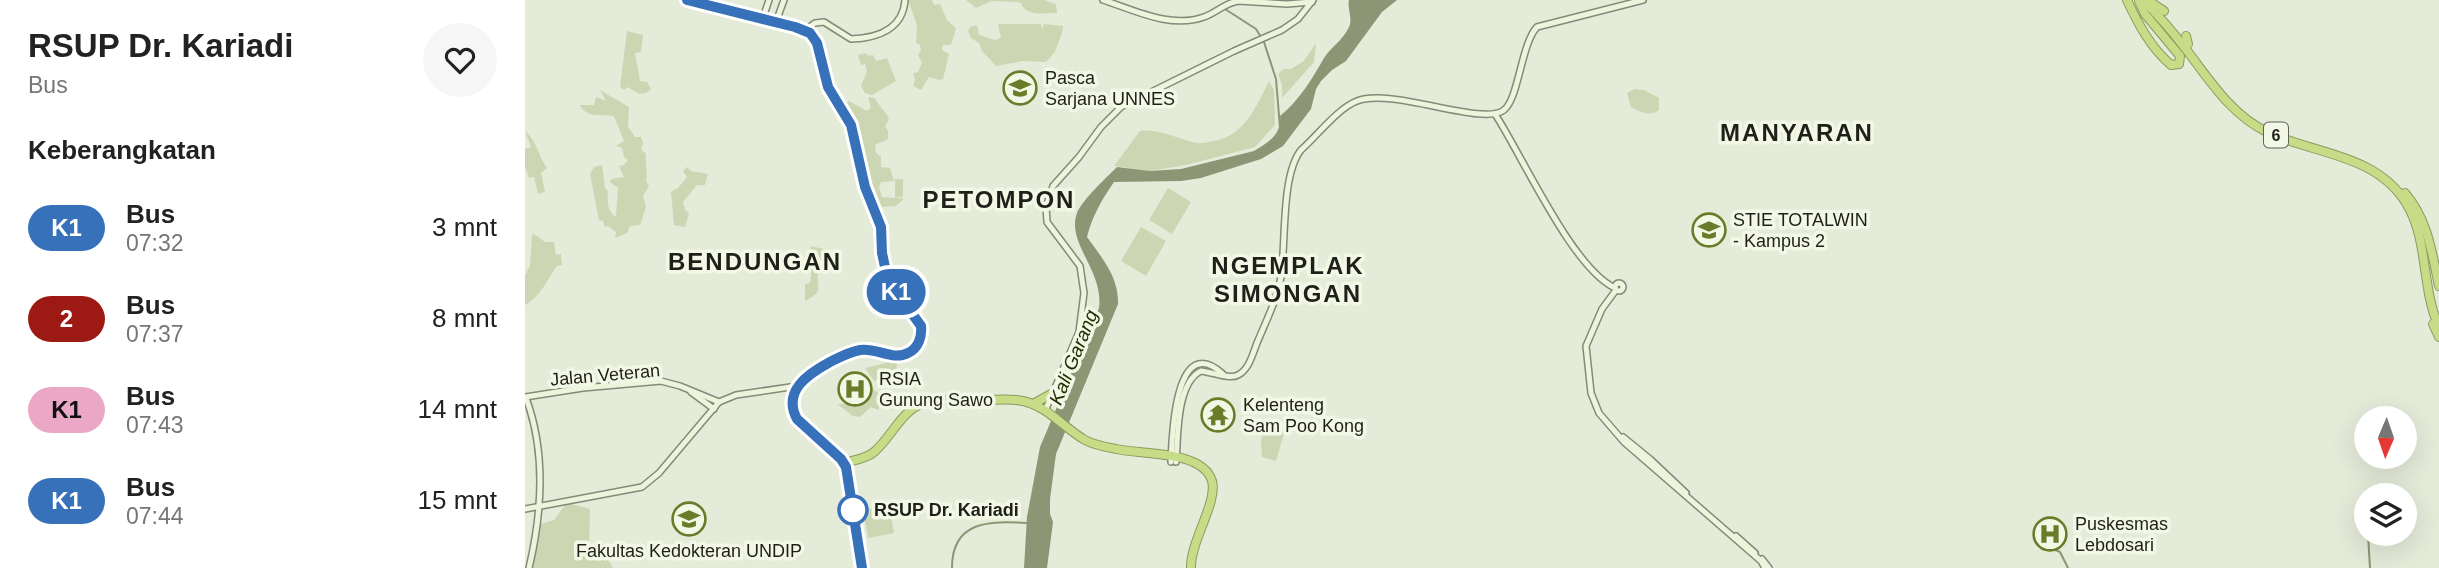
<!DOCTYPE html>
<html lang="id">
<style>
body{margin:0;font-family:Helvetica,sans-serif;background:#f6f6f6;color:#222;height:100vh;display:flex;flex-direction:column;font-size:26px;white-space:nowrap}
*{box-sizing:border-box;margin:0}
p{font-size:23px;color:#767676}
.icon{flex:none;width:38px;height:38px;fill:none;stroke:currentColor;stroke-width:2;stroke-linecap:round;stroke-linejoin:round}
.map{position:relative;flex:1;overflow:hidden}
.sheet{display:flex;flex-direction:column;background:#fff;width:525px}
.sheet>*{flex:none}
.badge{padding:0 14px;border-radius:23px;font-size:24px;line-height:46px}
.needle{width:46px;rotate:182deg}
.buttons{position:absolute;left:1829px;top:406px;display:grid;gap:14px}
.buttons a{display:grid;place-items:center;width:63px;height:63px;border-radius:50%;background:#fff;box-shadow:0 7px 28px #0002;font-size:35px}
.map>.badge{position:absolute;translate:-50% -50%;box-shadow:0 0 0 4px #fff}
h2{padding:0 28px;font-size:26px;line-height:63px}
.round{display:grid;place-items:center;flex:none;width:74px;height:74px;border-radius:37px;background:#f6f6f6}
.head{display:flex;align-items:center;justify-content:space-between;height:119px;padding:0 28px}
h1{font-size:33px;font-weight:600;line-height:52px}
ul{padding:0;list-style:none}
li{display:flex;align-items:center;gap:21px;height:91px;padding:0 28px}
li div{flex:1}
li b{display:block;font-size:26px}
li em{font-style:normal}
li .badge{min-width:77px;font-weight:700;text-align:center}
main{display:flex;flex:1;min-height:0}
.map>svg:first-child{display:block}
.green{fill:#ccd6b3}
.water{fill:#8c9574}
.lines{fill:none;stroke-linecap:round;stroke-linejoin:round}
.stream{stroke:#8c9574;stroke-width:2}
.secondary-casing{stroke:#858979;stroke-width:8}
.highway-casing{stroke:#8b9a60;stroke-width:10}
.secondary{stroke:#eef4db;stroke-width:5}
.highway{stroke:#c6dc86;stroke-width:8}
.line-casing{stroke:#fff;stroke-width:16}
.line{stroke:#3671b9;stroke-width:10}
.stop-dot{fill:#fff;stroke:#3671b9;stroke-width:3.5}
.labels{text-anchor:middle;stroke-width:7;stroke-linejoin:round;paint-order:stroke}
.shield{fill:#f3f8e6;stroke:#5e6156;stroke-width:2}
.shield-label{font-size:16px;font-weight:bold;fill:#1e2019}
.poi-label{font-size:18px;fill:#1e2019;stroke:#f3f8e6;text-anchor:start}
.street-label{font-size:18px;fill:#1e2019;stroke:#f3f8e6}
.stop-label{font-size:18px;font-weight:bold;fill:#1e2019;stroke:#f3f8e6;text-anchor:start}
.water-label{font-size:19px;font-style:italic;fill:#252d03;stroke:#f3f8e6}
.district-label{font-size:24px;font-weight:bold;letter-spacing:2px;fill:#1e2019;stroke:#f3f8e6}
</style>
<main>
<section class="sheet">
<div class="head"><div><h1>RSUP Dr. Kariadi</h1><p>Bus</p></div><a class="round"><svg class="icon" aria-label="heart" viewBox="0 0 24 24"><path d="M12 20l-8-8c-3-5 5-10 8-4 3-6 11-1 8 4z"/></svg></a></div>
<h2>Keberangkatan</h2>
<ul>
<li><span class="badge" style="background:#3671b9;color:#fff">K1</span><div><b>Bus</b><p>07:32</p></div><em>3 mnt</em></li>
<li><span class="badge" style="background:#9c1a13;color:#fff">2</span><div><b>Bus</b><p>07:37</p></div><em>8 mnt</em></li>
<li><span class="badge" style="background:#eba7c6;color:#111">K1</span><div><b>Bus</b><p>07:43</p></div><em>14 mnt</em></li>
<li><span class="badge" style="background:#3671b9;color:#fff">K1</span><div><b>Bus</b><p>07:44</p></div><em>15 mnt</em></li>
</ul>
</section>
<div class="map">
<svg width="1914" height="568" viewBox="0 0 1914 568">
<rect width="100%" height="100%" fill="#e5ebd9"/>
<!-- green -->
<g class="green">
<path d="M383,0H407L409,5L415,4L422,20L431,28L426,45H418L417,50L424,54L418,79L414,80L404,77L396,90L388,86L390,80L388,73L393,72L397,63L393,55L396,50L395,45L391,43L392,25Z"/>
<path d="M441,0H519L531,4L532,13C519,13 501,17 496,3L492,2L467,1L451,8Z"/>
<path d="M473,24H516L517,29L519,24L538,26C538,35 532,43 530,52L521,62L498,61L471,66L457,51L454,43L446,38L443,31L445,27L452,25L454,35L470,40L476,38Z"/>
<path d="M102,31L118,35L116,52L110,53L115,81L122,82L126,89L121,93L114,94L102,87L99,90L95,87Z"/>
<path d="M791,43L789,62L757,98V85L753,74L759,69H766L779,61Z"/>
<path d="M341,53L343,56L348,55L351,61L362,58L371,81L347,95L340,93L336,86L342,71L340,64L336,65L333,55Z"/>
<path d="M744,81L749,90L750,125L730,147L661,165L625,171L589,166L615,131C633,128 653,139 672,143C677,144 683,142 688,141C719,137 731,107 744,81Z"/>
<path d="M1110,89L1119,90L1134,98V110C1126,117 1114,112 1106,107L1102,93Z"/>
<path d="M75,90L104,107L103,127L110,137H116L118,143L116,149L121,154C120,161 123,177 121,181L124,186L118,196L121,207L115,225L105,226L102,233L90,238L91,232L83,226L80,227L78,221L74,220L65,174L69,167L77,165L80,188L83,191C82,200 82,212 91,217L93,188L85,182L86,179L99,177L94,166L99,165L103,160L99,157L97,148L91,146L99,141L89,116C76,114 62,119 55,105H69L71,97L81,101Z"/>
<path d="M343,97L350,98C353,106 363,113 364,120L360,126L363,131V139L350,145L351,153L356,157V167L365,168L369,181L356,182L354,187L357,197L370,198V179H378V197H370L379,199L371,206L356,207L345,182L331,129L319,108V103L324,101L342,111L346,108Z"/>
<path d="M0,131C12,140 13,156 22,168L16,173L20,192L13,194L9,177L4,178L0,166V149L6,147Z"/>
<path d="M162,167L166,171L183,174L180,185H172L158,202L160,210L164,213L160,227L149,225L146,192L153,188L162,177L158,171Z"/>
<path d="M643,188L666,202L647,234L624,220Z"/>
<path d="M616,227L641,241L621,276L596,261Z"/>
<path d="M9,234L20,242H29L31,255L36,254L37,265L32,266C21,281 17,295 0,305V275L5,266L7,235Z"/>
<path d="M286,246L303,250C299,256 294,264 293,272C291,290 300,290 280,301V284L285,283L287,266L281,263Z"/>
<path d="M364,359L373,360L368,387L357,378L349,381L340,368L361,363Z"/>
<path d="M341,383L347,385L346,388L355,394L353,398L358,402L353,410L346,407L335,417L328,416L312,404L336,403Z"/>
<path d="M755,419L756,429L760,430L751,461L737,457L736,442L740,421Z"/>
<path d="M46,504L65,509L64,547L76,549L88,568H7L15,524L29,520L40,505Z"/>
<path d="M364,505L369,533L343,538L338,510Z"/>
</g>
<!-- water -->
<path class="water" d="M824,0H872L857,12L821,61L807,70L796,81L791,89L786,109L758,146L736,159L676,178L656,181L589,182C577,199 567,217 562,237C577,258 594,277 593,304L531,454L525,499V514L528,522L522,568H499L502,517L515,447L574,308C579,271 541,243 552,213C558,199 581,178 592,167L625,171L656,169L729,151C743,143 757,134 755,116C774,101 787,79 799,58C806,47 819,39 824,27C828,18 822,9 824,0Z"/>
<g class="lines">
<!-- stream -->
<g class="stream">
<path d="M700,9L731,29L736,37"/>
<path d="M739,42L751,79L755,128"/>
<path d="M693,430L696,403"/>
<path d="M1841,501V502"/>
<path d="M1843,534L1845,568"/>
<path d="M1510,541L1535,552L1543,568"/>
<path d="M427,568C427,520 465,521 502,523"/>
</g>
<defs>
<g id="secondary">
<path d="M578,0C609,10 646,29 679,17C691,13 700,3 713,1L762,4L787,2"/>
<path d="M238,18L244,0"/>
<path d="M251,22L259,0"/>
<path d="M279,31L290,23L299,22L326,39C353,38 378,29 380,0"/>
<path d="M970,114C998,157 1047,268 1090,288"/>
<circle cx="1094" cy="287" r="4"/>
<path d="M1091,290L1077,309L1061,346L1066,393L1074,413L1099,442L1236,561L1240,568"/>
<path d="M166,392L189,409"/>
<path d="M0,397L58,388L136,381L155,386L194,402"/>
<path d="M1,398C21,452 17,513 4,568"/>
<path d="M520,411L554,332L559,293L555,266L522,222L521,207L528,186L554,157L576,127L596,107L709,51L757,30L773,19L788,0"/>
<path d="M1098,437L1125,459L1161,493"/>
<path d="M646,462C647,436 650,330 698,374"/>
<path d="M651,462C653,437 651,383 676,371C686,372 705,380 713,375C724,370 728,353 732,343C741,321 752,300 756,277C761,243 756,175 776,150C792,136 813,108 832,101C867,87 958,127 979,110C994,98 996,44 1012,27L1118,0"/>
<path d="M0,509L117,487L134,473L194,402L211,395L272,386"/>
<path d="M1211,536L1230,553"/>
<path d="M1237,559L1244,568"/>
</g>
<g id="highway">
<path d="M162,0L270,27L285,33L292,43L303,87L326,125L340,187L356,227L357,253L360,267L373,294L396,325C397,336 394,348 383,353C368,361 351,347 335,350C324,352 316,357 306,362C284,374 256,391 272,419L315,459L321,467L337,568"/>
<path d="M1602,0C1613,24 1626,48 1646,65L1654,64L1655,56L1620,14L1614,1"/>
<path d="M1618,0C1633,15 1647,31 1660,48C1684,79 1705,114 1742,132C1789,154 1851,154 1881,203C1904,240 1896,288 1914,327"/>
<path d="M1627,3L1639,11"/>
<path d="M1661,36L1663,44"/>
<path d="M1880,193C1903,220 1907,253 1914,286"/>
<path d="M1908,324L1914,337"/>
<path d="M508,404L528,393"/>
<path d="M319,463C329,460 341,459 349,452C368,436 376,409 402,402C416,398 430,401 444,401C462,401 480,397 498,401C522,406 539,428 560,440C569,445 581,447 591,449C617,455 678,450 687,481C693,502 665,542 666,568"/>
</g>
</defs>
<!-- secondary casing -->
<use href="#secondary" class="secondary-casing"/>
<!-- highway casing -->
<use href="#highway" class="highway-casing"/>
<!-- secondary -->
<use href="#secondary" class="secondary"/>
<!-- highway -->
<use href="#highway" class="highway"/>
</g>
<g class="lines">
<defs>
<path id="line" d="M162,0L270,27L285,33L292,43L303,87L326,125L340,187L356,227L357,253L360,267L373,294L396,326C397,336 394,348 383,353C368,361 351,347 335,350C324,352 315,357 305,362C283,374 257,391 272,419L316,459L321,467L337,568"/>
</defs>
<!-- line casing -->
<use href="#line" class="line-casing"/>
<!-- line -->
<use href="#line" class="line"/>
</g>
<!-- icons -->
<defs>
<symbol id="university-ring" viewBox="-11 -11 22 22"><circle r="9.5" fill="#f3f8e6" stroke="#6a7b2a" stroke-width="1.5"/><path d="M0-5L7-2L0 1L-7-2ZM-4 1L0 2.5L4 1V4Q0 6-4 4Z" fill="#6a7b2a"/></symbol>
<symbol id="hospital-ring" viewBox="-11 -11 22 22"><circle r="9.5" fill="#f3f8e6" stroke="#6a7b2a" stroke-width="1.5"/><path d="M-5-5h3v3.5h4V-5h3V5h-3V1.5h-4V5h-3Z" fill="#6a7b2a"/></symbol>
<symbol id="temple-ring" viewBox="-11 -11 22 22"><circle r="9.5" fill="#f3f8e6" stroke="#6a7b2a" stroke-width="1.5"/><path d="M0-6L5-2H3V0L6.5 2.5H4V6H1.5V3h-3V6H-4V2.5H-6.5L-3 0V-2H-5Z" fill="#6a7b2a"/></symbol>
</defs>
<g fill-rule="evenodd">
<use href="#university-ring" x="476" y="69" width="38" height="38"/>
<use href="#university-ring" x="1165" y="211" width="38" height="38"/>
<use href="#hospital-ring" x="311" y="370" width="38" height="38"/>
<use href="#temple-ring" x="674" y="396" width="38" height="38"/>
<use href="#university-ring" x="145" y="500" width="38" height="38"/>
<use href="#hospital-ring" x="1506" y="515" width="38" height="38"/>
</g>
<!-- markers -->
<circle class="stop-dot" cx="328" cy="510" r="14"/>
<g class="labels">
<!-- shield labels -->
<rect class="shield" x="1739" y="122.5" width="24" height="25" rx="5"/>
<g class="shield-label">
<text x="1751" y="141">6</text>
</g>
<!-- poi labels -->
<g class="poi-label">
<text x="520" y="84">Pasca<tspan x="520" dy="21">Sarjana UNNES</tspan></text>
<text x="1208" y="226">STIE TOTALWIN<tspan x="1208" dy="21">- Kampus 2</tspan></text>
<text x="354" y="385">RSIA<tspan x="354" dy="21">Gunung Sawo</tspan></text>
<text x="718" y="411">Kelenteng<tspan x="718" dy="21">Sam Poo Kong</tspan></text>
<text x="1550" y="530">Puskesmas<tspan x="1550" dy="21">Lebdosari</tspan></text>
<text x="164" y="557" text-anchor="middle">Fakultas Kedokteran UNDIP</text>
</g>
<!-- street labels -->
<g class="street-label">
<text transform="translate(80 375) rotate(-5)" y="6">Jalan Veteran</text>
</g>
<!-- stop labels -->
<g class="stop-label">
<text x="349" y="516">RSUP Dr. Kariadi</text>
</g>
<!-- water labels -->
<g class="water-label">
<text transform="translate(548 357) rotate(-68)" y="7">Kali Garang</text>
</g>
<!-- district labels -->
<g class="district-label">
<text x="1272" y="141">MANYARAN</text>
<text x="474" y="208">PETOMPON</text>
<text x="230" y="270">BENDUNGAN</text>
<text x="763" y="274">NGEMPLAK<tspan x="763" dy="28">SIMONGAN</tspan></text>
</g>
</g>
</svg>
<div class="buttons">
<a><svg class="needle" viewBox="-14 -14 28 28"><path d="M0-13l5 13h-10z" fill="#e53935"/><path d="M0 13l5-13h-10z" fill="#767676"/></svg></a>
<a><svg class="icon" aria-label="layers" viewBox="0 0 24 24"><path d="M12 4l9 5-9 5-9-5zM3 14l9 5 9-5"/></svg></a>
</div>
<b class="badge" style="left:371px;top:292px;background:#3671b9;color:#fff">K1</b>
</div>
</main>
